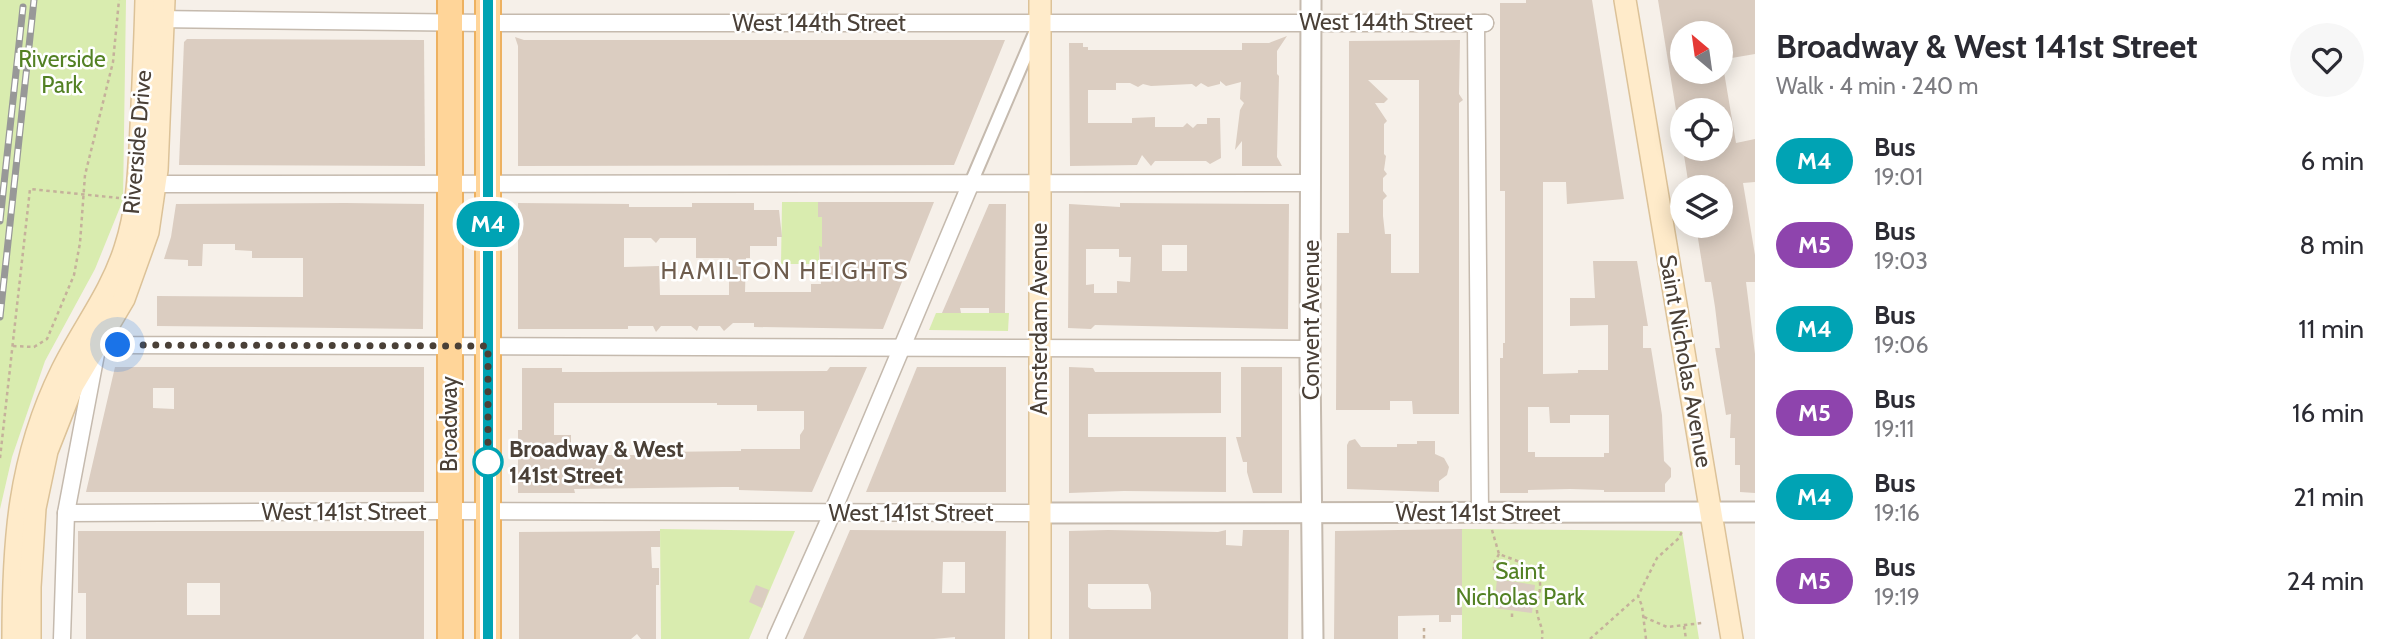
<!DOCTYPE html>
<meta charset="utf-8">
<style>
body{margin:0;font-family:Cabin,sans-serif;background:#f7f7f7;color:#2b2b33;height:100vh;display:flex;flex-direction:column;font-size:26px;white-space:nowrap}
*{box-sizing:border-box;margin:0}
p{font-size:23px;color:#7c7c81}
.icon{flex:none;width:38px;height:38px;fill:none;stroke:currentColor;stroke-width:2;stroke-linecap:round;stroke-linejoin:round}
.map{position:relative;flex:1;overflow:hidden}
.side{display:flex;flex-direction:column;background:#fff;width:630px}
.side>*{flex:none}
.badge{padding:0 14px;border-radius:23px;font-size:24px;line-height:46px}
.needle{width:46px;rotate:331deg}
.controls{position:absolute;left:1670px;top:21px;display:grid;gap:14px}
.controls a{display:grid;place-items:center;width:63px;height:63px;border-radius:50%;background:#fff;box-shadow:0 4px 18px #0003;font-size:35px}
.you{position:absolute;width:35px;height:35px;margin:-18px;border:5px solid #fff;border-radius:50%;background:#1a73e8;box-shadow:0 0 0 10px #1a73e833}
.map>.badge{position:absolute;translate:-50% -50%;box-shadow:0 0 0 4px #fff}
.round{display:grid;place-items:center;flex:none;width:74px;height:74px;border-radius:37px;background:#f7f7f7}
.headline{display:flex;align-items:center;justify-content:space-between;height:119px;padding:0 21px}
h1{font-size:33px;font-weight:800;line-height:52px}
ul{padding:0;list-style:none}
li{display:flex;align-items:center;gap:21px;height:84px;padding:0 21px}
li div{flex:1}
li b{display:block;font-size:26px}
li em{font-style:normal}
li .badge{min-width:77px;font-weight:700;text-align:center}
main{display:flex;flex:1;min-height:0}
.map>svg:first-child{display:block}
.green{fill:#d9ecaf}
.building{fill:#dbcdc1;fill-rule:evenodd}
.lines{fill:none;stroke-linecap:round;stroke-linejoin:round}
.pedestrian-casing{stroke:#c5baae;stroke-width:16}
.minor-casing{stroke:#c5baae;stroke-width:19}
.tertiary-casing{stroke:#c5baae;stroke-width:23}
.secondary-casing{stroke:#dcc298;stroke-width:24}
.primary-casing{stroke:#edb160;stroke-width:28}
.path{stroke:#c5b19b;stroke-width:2.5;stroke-dasharray:3.5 3.5;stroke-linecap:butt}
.pedestrian{stroke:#fff;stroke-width:12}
.minor{stroke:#fff;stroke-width:16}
.tertiary{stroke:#fff;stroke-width:19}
.secondary{stroke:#ffebca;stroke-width:21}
.primary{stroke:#ffd599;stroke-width:24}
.rail-casing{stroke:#989898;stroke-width:7}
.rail{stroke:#fff;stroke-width:4.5;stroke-dasharray:13;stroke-linecap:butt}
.line-casing{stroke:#fff;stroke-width:16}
.line{stroke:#00a3b4;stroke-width:10}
.walk{stroke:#4a4037;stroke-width:7;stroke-dasharray:0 12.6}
.stop-dot{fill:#fff;stroke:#00a3b4;stroke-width:3.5}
.labels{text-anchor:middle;stroke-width:5;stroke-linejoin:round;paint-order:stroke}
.street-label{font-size:23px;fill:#4a4037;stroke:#fff}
.park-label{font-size:23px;fill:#538124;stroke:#fff}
.stop-label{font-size:23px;font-weight:bold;fill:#4a4037;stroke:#fff;text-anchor:start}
.neighbourhood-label{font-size:24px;letter-spacing:2px;fill:#6e5c4d;stroke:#fff}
</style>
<main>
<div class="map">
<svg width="1755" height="639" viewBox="0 0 1755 639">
<rect width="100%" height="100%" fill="#f6f0e9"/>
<!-- green -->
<g class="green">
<path d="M0,0H126L123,200L95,269L45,361L12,457L0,509Z"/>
<path d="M782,202H818V217H822L824,247H819V264H781Z"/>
<path d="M936,313H1009L1008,331L929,330Z"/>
<path d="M660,529L795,531L749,639H661Z"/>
<path d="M1462,529L1682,531L1699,639H1462Z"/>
</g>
<!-- building -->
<g class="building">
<path d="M1526,0H1592L1624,199L1567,204L1566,182H1543V374L1578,373V370H1608V325L1570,326V298H1595L1593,261H1637L1648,326H1643V348H1651L1662,415L1664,461L1671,468V477L1665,484V492H1604V490L1570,489L1528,490V493H1500V358H1503V343H1505V191H1500V3H1526ZM1528,407H1549L1550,423H1570V415H1609V453H1604V457H1535V452H1528Z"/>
<path d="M1658,0H1755V54L1720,60V33H1682V72H1724L1736,143L1755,139V182L1743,183L1755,255V282H1746L1755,354V493L1740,492V465H1735V438H1730L1731,414L1726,415L1715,348H1720L1715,307L1711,282H1705L1696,226H1720V187H1689L1683,149H1720V110H1676Z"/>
<path d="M1287,36L1277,51V74L1279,76L1277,157L1282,166H1242V141L1235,150L1240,110L1244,103L1240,99L1241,82L1226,86L1220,81V84L1208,87L1201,83L1196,87L1192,84L1151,86L1143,84L1138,87L1130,83H1116V90H1088V123H1132V118L1155,117V127H1183L1187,123L1193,128L1197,124H1207V118H1220L1221,158L1210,164L1206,161H1155L1151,166L1142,155L1137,165L1070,166L1069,43H1083V47H1088V50H1242V43H1269Z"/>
<path d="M515,37L524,40H1005L954,165L518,166V46Z"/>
<path d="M187,39L424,40L425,166L179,165L184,42Z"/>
<path d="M1460,40L1459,94L1463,100L1459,103V414H1413L1412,401H1390V410H1336L1337,233H1349V41ZM1368,80H1419V273H1391V234H1385L1383,216V200L1387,196L1383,191V178L1387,174L1384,170L1386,156L1384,154V124L1387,121L1375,103H1384L1388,99Z"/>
<path d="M818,202H934L883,329L754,327V323H733L724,331L720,326H699L697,331L691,326H661L656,332L653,326H628V329H518V203L629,204V207H692V203H754V210H779L782,237H777V246H750V258H746L745,292H811V284H821L819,246L822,247V217H818ZM624,238H651L656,243L660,238H696V258H729V295H660L659,266L624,267Z"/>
<path d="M345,203L424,204L423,329L157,326V296L303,297V258H252V251L235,250V244H203L202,266H188V260L164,259L171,237L176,204Z"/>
<path d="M1120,203L1289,204L1288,329L1095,325L1091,329L1068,328L1069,204L1120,207ZM1162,245H1187V271H1162ZM1086,249H1119V257H1131L1130,282L1117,281V293H1094V284L1086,285Z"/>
<path d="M989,204H1006L1005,313H989V308H960L961,313H942Z"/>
<path d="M115,367H424V492H86ZM153,388H174V409L153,408Z"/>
<path d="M830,367H867L812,492L739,490V487H723L574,489L575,493H518V430H522V368H562V372H595L827,371ZM554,403H717V405H757V411H804V429L800,435V449H741V451L660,452V455H571V435H554Z"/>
<path d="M917,367H1006V492H866Z"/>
<path d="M1069,367L1093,368L1095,372H1221V413L1088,414V437H1226V492L1124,491L1069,493Z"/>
<path d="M1241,367H1282V493H1253L1247,472V462H1243L1236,437H1241Z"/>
<path d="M1355,439L1361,447H1397V444H1417V441H1435V454L1444,458L1449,467L1447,475L1439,481V492L1347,489V445L1349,441Z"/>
<path d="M1462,529V615H1451V622H1439V615L1398,616V639H1334L1335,531Z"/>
<path d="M850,530L1006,531L1005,639H955V637L934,639H803ZM943,562H965V593H942Z"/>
<path d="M1108,530L1218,532L1226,530V545L1242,546L1243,530H1289L1288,639H1069V531ZM1088,584H1148L1151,593V609H1091L1088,607Z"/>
<path d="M78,531H424V639H86V593H78ZM187,583H220V615H187Z"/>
<path d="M660,531V547H651L652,568H659V585H656V639H641L637,634L631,639H519V532Z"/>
<path d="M1497,579L1535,585L1532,613L1494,608Z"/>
<path d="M756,585L769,590L762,608L749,602Z"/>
</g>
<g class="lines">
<defs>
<path id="pedestrian" d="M971,183L1035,33"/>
<g id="minor">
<path d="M154,19L488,23H1485"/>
<path d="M146,184L1312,183"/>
<path d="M93,334L119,345L1310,349"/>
<path d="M66,513L449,511L1040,513"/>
<path d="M1480,513L1476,24L1485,23"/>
<path d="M62,639L66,513L96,354"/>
<path d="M776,639L827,525L971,183"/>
</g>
<g id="tertiary">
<path d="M1311,0L1310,362L1313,639"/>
<path d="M1040,513L1755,512"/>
</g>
<g id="secondary">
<path d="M1040,0V639"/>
<path d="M1625,0L1732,639"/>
<path d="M13,639C13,542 18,459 62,370C82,329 111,293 125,248C138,209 139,168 141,127C143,85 145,42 146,0"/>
<path d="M30,639V587L35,508L47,451L73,385L124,299L148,232L157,170L164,0"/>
</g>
<g id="primary">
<path d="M488,0V639"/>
<path d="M450,639V0"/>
</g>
</defs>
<!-- pedestrian casing -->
<use href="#pedestrian" class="pedestrian-casing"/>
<!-- minor casing -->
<use href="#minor" class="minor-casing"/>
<!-- tertiary casing -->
<use href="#tertiary" class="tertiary-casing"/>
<!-- secondary casing -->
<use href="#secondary" class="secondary-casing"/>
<!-- primary casing -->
<use href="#primary" class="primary-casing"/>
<!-- path -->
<g class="path">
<path d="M13,346L34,347L47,339L74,275L80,243L85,175L113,62L119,0"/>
<path d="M0,458L30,189L119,198"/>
<path d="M1492,530L1499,554C1513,560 1538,565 1540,583C1541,592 1536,602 1537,611C1538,622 1544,628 1542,639"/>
<path d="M1499,554L1494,563V573L1498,577L1513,579"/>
<path d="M1518,577L1519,563"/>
<path d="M1512,617V610"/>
<path d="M1644,617L1667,627L1702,623"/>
<path d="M1684,626L1686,639"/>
<path d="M1424,628V639"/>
<path d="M1590,639L1637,597"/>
<path d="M1646,639L1642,606L1638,596L1657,558L1679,538L1683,529"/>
</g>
<!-- pedestrian -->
<use href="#pedestrian" class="pedestrian"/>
<!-- minor -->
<use href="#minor" class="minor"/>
<!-- tertiary -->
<use href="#tertiary" class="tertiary"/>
<!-- secondary -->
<use href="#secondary" class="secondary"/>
<!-- primary -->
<use href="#primary" class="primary"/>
<defs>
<g id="rail">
<path d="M0,221L23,7"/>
<path d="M0,317L34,0"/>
</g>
</defs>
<!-- rail casing -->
<use href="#rail" class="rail-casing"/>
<!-- rail -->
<use href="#rail" class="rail"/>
</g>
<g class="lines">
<defs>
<path id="line" d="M488,0V639"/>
</defs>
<!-- line casing -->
<use href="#line" class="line-casing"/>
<!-- line -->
<use href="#line" class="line"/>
<!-- walk -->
<path class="walk" d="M118,345L488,346V468V462"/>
</g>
<!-- markers -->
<circle class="stop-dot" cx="488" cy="462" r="14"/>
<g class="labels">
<!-- street labels -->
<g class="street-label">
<text x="1386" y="30">West 144th Street</text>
<text x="819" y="31">West 144th Street</text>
<text transform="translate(137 142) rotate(-85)" y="8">Riverside Drive</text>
<text transform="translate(1039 319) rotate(-90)" y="8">Amsterdam Avenue</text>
<text transform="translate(1311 320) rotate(-90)" y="8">Convent Avenue</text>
<text transform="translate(1686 361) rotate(80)" y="8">Saint Nicholas Avenue</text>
<text transform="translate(449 424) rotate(-90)" y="8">Broadway</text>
<text x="344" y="520">West 141st Street</text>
<text x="911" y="521">West 141st Street</text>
<text x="1478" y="521">West 141st Street</text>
</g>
<!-- park labels -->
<g class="park-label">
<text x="62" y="67">Riverside<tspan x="62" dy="26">Park</tspan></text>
<text x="1520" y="579">Saint<tspan x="1520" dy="26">Nicholas Park</tspan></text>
</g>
<!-- stop labels -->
<g class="stop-label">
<text x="509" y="457">Broadway &amp; West<tspan x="509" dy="26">141st Street</tspan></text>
</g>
<!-- neighbourhood labels -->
<g class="neighbourhood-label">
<text x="785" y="279">HAMILTON HEIGHTS</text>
</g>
</g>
</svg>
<div class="controls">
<a><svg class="needle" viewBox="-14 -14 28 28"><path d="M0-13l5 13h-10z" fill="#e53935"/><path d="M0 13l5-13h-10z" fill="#7c7c81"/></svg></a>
<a><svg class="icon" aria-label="locate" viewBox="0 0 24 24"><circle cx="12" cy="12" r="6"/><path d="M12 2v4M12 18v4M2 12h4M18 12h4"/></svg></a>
<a><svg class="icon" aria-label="layers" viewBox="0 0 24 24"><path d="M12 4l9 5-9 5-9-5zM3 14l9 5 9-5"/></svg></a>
</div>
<div class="you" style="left:118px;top:345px"></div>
<b class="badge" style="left:488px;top:224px;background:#00a3b4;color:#fff">M4</b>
</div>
<section class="side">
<div class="headline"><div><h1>Broadway &amp; West 141st Street</h1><p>Walk · 4 min · 240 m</p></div><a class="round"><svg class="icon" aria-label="heart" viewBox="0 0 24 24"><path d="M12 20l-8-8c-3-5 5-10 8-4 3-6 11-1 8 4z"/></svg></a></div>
<ul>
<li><span class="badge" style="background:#00a3b4;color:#fff">M4</span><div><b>Bus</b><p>19:01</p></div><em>6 min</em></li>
<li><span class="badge" style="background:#8e44ad;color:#fff">M5</span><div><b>Bus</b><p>19:03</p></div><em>8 min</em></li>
<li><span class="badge" style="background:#00a3b4;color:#fff">M4</span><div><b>Bus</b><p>19:06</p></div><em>11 min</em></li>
<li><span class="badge" style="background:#8e44ad;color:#fff">M5</span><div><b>Bus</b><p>19:11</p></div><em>16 min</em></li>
<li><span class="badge" style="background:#00a3b4;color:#fff">M4</span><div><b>Bus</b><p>19:16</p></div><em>21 min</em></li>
<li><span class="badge" style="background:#8e44ad;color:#fff">M5</span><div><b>Bus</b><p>19:19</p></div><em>24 min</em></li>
</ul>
</section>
</main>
